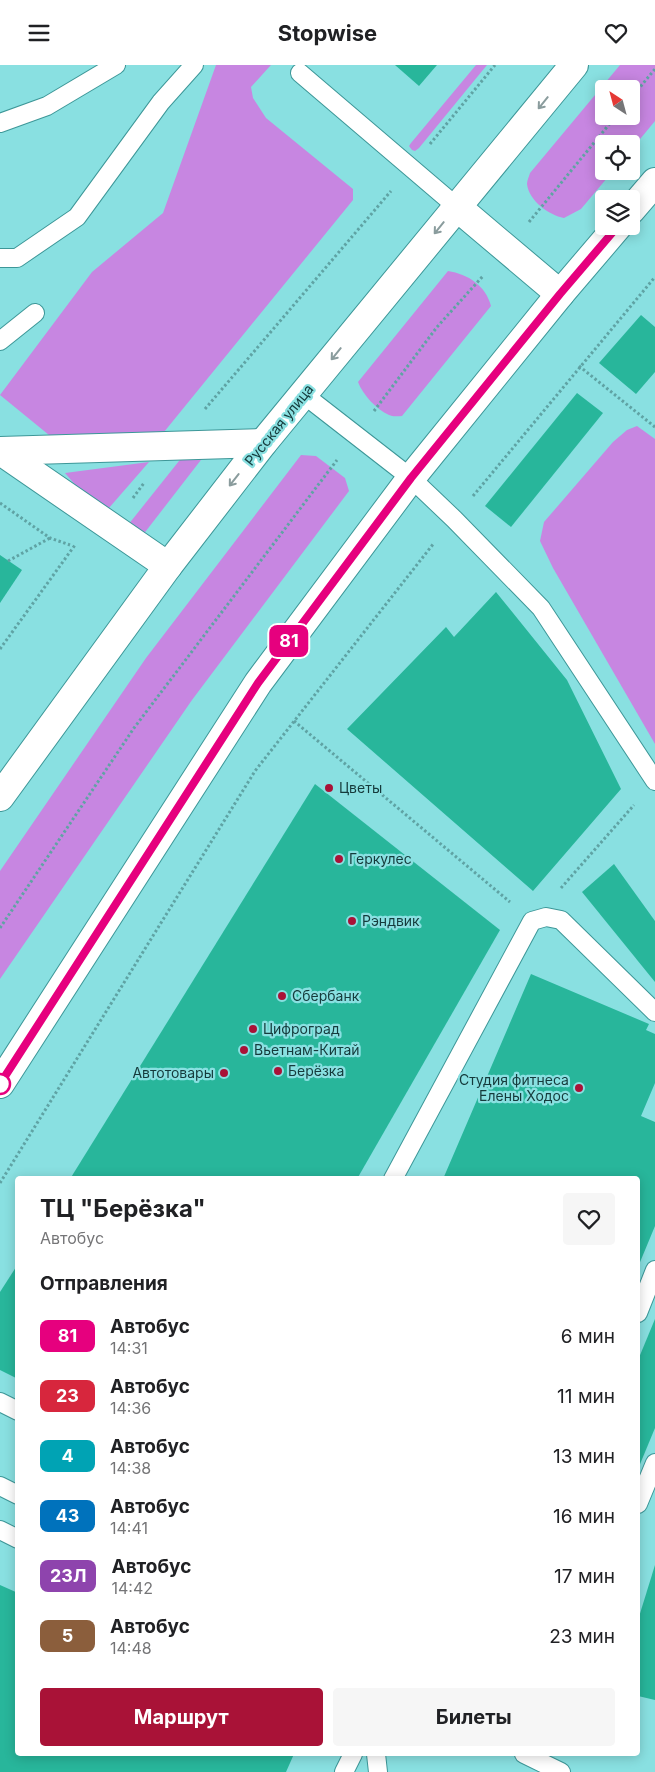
<!DOCTYPE html>
<html lang="ru">
<meta charset="utf-8">
<style>
body{margin:0;font-family:Inter,sans-serif;background:#f6f6f6;color:#202124;height:100vh;display:flex;flex-direction:column;font-size:19px;white-space:nowrap}
*{box-sizing:border-box;margin:0}
p{font-size:16px;color:#757577}
.icon{flex:none;width:28px;height:28px;fill:none;stroke:currentColor;stroke-width:2;stroke-linecap:round;stroke-linejoin:round}
.map{position:relative;flex:1;overflow:hidden}
.side{position:absolute;left:15px;top:1111px;width:625px;height:580px;display:flex;flex-direction:column;background:#fff;border-radius:5px;box-shadow:0 2px 12px #0003}
.side>*{flex:none}
.badge{padding:0 10px;border-radius:8px;font-size:18px;line-height:32px}
.needle{width:32px;rotate:324deg}
.tools{position:absolute;left:595px;top:15px;display:grid;gap:10px}
.tools a{display:grid;place-items:center;width:45px;height:45px;border-radius:5px;background:#fff;box-shadow:0 2px 12px #0003;font-size:25px}
.map>.badge{position:absolute;translate:-50% -50%;box-shadow:0 0 0 2px #fff}
h2{padding:0 25px;font-size:19px;line-height:45px}
.round{display:grid;place-items:center;flex:none;width:52px;height:52px;border-radius:5px;background:#f6f6f6}
.head{display:flex;align-items:center;justify-content:space-between;height:85px;padding:0 25px}
h1{font-size:24px;font-weight:700;line-height:38px}
.cta{display:flex;gap:10px;margin-top:auto;padding:10px 25px}
.cta a{flex:1;height:58px;border-radius:5px;background:#a91237;color:#fff;font-size:20px;font-weight:700;line-height:58px;text-align:center}
.cta a+a{background:#f6f6f6;color:#202124}
ul{padding:0;list-style:none}
li{display:flex;align-items:center;gap:15px;height:60px;padding:0 25px}
li div{flex:1}
li b{display:block;font-size:19px}
li em{font-style:normal}
li .badge{min-width:55px;font-weight:700;text-align:center}
header{display:flex;justify-content:space-between;align-items:center;height:65px;padding:0 25px;background:#fff;font-size:22px;font-weight:700}
.map>svg:first-child{display:block}
.green{fill:#c786e1;fill-rule:evenodd}
.building{fill:#28b69b}
.lines{fill:none;stroke-linecap:round;stroke-linejoin:round}
.lane-casing{stroke:#3d9798;stroke-width:20}
.street-casing{stroke:#3d9798;stroke-width:30}
.secondary-casing{stroke:#3d9798;stroke-width:30}
.path{stroke:#5fa3a4;stroke-width:3;stroke-dasharray:2.5 2.5;stroke-linecap:butt}
.lane{stroke:#fff;stroke-width:18}
.street{stroke:#fff;stroke-width:28}
.secondary{stroke:#fff;stroke-width:28}
.oneway{stroke:#8a9c9d}
.line-casing{stroke:#fff;stroke-width:11}
.line{stroke:#e6007e;stroke-width:8}
.poi-dot{fill:#a91237;stroke:#89e0e1;stroke-width:2}
.stop-dot{fill:#fff;stroke:#e6007e;stroke-width:2.5}
.labels{text-anchor:middle;stroke-width:4.5;stroke-linejoin:round;paint-order:stroke}
.street-label{font-size:14px;fill:#153a3b;stroke:#89e0e1}
.poi-label{font-size:14px;fill:#153a3b;stroke:#89e0e1;text-anchor:start}
</style>
<header><svg class="icon" aria-label="menu" viewBox="0 0 24 24"><path d="M4 6h16M4 12h16M4 18h16"/></svg>Stopwise<svg class="icon" aria-label="heart" viewBox="0 0 24 24"><path d="M12 20l-8-8c-3-5 5-10 8-4 3-6 11-1 8 4z"/></svg></header>
<div class="map">
<svg width="655" height="1707" viewBox="0 0 655 1707">
<rect width="100%" height="100%" fill="#89e0e1"/>
<!-- green -->
<g class="green">
<path d="M216,0H271L251,22L253,33L266,53L353,124V135L164,367L49,370L0,330L92,207L163,148Z"/>
<path d="M476,0H487L419,83L415,86L412,85L409,81L411,78Z"/>
<path d="M620,0H655V56L631,85V79H604V106H613L581,144L564,153C549,150 529,136 527,119C527,115 529,112 530,108ZM604,24H631V51H604Z"/>
<path d="M448,206C468,209 486,221 491,241L402,351C398,351 393,352 389,350C376,344 363,330 358,317Z"/>
<path d="M637,361L655,374V679L553,503L540,476L544,457L613,377L627,365Z"/>
<path d="M301,390L316,391L345,413L349,426L192,635L0,914V806L146,593Z"/>
<path d="M183,391H204L139,475L124,465Z"/>
<path d="M149,397L102,451L65,408Z"/>
</g>
<!-- building -->
<g class="building">
<path d="M395,0H437L419,21Z"/>
<path d="M641,250L655,262V307L636,329L599,298Z"/>
<path d="M577,328L603,348L511,462L485,441Z"/>
<path d="M0,490L22,505L0,538Z"/>
<path d="M496,527L567,615L621,724L533,826L347,664L446,562L454,572Z"/>
<path d="M315,719L500,865L357,1114H70Z"/>
<path d="M614,799L655,856V917L582,827Z"/>
<path d="M531,909L649,959L646,965L655,969V1018L641,1051L655,1057V1161L638,1202V1114H443Z"/>
<path d="M18,1199V1314L0,1305V1227Z"/>
<path d="M655,1254V1363L638,1404V1295Z"/>
<path d="M655,1500V1635L638,1631V1555Z"/>
<path d="M0,1520L18,1528V1689H294L286,1707H0Z"/>
</g>
<g class="lines">
<defs>
<g id="lane">
<path d="M300,8L457,142"/>
<path d="M0,58L47,41L116,0"/>
<path d="M0,193H17L77,152L161,37L194,0"/>
<path d="M0,276L35,248"/>
<path d="M303,329L411,413L454,454L541,543L655,716"/>
<path d="M393,1114L532,856L546,852L561,855L655,947"/>
<path d="M638,1248L655,1205"/>
<path d="M0,1337L18,1346"/>
<path d="M0,1421L18,1430"/>
<path d="M638,1439L655,1398"/>
<path d="M0,1465L18,1474"/>
<path d="M376,1689L378,1707"/>
<path d="M524,1689L561,1707"/>
<path d="M344,1707L353,1689"/>
</g>
<g id="street">
<path d="M0,386L263,378"/>
<path d="M2,387L168,501"/>
</g>
<g id="secondary">
<path d="M457,142L560,229"/>
<path d="M631,145L655,117"/>
<path d="M0,732L168,501L263,378L574,0"/>
<path d="M0,1019L258,618L411,413L560,229L618,161"/>
</g>
</defs>
<!-- lane casing -->
<use href="#lane" class="lane-casing"/>
<!-- street casing -->
<use href="#street" class="street-casing"/>
<!-- secondary casing -->
<use href="#secondary" class="secondary-casing"/>
<!-- path -->
<g class="path">
<path d="M631,33L655,4"/>
<path d="M430,79L495,0"/>
<path d="M529,157L616,51"/>
<path d="M579,301L655,362"/>
<path d="M205,344L391,126"/>
<path d="M374,346L437,262L483,211"/>
<path d="M473,431L655,212"/>
<path d="M133,433L144,418"/>
<path d="M0,438L50,473L70,480"/>
<path d="M8,496L50,473"/>
<path d="M0,584L75,480"/>
<path d="M294,656L510,837"/>
<path d="M561,823L634,740"/>
<path d="M0,863L134,663L337,395"/>
<path d="M0,1118L255,706L434,478"/>
</g>
<!-- lane -->
<use href="#lane" class="lane"/>
<!-- street -->
<use href="#street" class="street"/>
<!-- secondary -->
<use href="#secondary" class="secondary"/>
</g>
<!-- one-way arrows -->
<defs><path id="oneway-shaft" d="M-6 0H5M1.5-3L5.5 0L1.5 3" fill="none" stroke-width="1.6" stroke-linecap="round" stroke-linejoin="round" transform="scale(1.25)"/></defs>
<g class="oneway">
<use href="#oneway-shaft" transform="translate(543 38) rotate(129)"/>
<use href="#oneway-shaft" transform="translate(439 163) rotate(129)"/>
<use href="#oneway-shaft" transform="translate(336 289) rotate(129)"/>
<use href="#oneway-shaft" transform="translate(234 415) rotate(128)"/>
</g>
<g class="lines">
<defs>
<path id="line" d="M0,1019L258,618L411,413L560,229L618,161"/>
</defs>
<!-- line casing -->
<use href="#line" class="line-casing"/>
<!-- line -->
<use href="#line" class="line"/>
</g>
<!-- markers -->
<g class="poi-dot">
<circle cx="329" cy="723" r="5"/>
<circle cx="339" cy="794" r="5"/>
<circle cx="352" cy="856" r="5"/>
<circle cx="282" cy="931" r="5"/>
<circle cx="253" cy="964" r="5"/>
<circle cx="244" cy="985" r="5"/>
<circle cx="278" cy="1006" r="5"/>
<circle cx="224" cy="1008" r="5"/>
<circle cx="579" cy="1023" r="5"/>
</g>
<circle class="stop-dot" cx="0" cy="1019" r="10"/>
<g class="labels">
<!-- street labels -->
<g class="street-label">
<text transform="translate(279 360) rotate(-51)" y="5">Русская улица</text>
</g>
<!-- poi labels -->
<g class="poi-label">
<text x="339" y="728">Цветы</text>
<text x="349" y="799">Геркулес</text>
<text x="362" y="861">Рэндвик</text>
<text x="292" y="936">Сбербанк</text>
<text x="263" y="969">Цифроград</text>
<text x="254" y="990">Вьетнам-Китай</text>
<text x="288" y="1011">Берёзка</text>
<text x="214" y="1013" text-anchor="end">Автотовары</text>
<text x="569" y="1020" text-anchor="end">Студия фитнеса<tspan x="569" dy="16">Елены Ходос</tspan></text>
</g>
</g>
</svg>
<div class="tools">
<a><svg class="needle" viewBox="-14 -14 28 28"><path d="M0-13l5 13h-10z" fill="#e53935"/><path d="M0 13l5-13h-10z" fill="#757577"/></svg></a>
<a><svg class="icon" aria-label="locate" viewBox="0 0 24 24"><circle cx="12" cy="12" r="6"/><path d="M12 2v4M12 18v4M2 12h4M18 12h4"/></svg></a>
<a><svg class="icon" aria-label="layers" viewBox="0 0 24 24"><path d="M12 4l9 5-9 5-9-5zM3 14l9 5 9-5"/></svg></a>
</div>
<b class="badge" style="left:289px;top:576px;background:#e6007e;color:#fff">81</b>
<section class="side">
<div class="head"><div><h1>ТЦ &quot;Берёзка&quot;</h1><p>Автобус</p></div><a class="round"><svg class="icon" aria-label="heart" viewBox="0 0 24 24"><path d="M12 20l-8-8c-3-5 5-10 8-4 3-6 11-1 8 4z"/></svg></a></div>
<h2>Отправления</h2>
<ul>
<li><span class="badge" style="background:#e6007e;color:#fff">81</span><div><b>Автобус</b><p>14:31</p></div><em>6 мин</em></li>
<li><span class="badge" style="background:#d7263d;color:#fff">23</span><div><b>Автобус</b><p>14:36</p></div><em>11 мин</em></li>
<li><span class="badge" style="background:#00a3b4;color:#fff">4</span><div><b>Автобус</b><p>14:38</p></div><em>13 мин</em></li>
<li><span class="badge" style="background:#0072bc;color:#fff">43</span><div><b>Автобус</b><p>14:41</p></div><em>16 мин</em></li>
<li><span class="badge" style="background:#8e44ad;color:#fff">23Л</span><div><b>Автобус</b><p>14:42</p></div><em>17 мин</em></li>
<li><span class="badge" style="background:#8b5e3c;color:#fff">5</span><div><b>Автобус</b><p>14:48</p></div><em>23 мин</em></li>
</ul>
<div class="cta"><a>Маршрут</a><a>Билеты</a></div>
</section>
</div>
